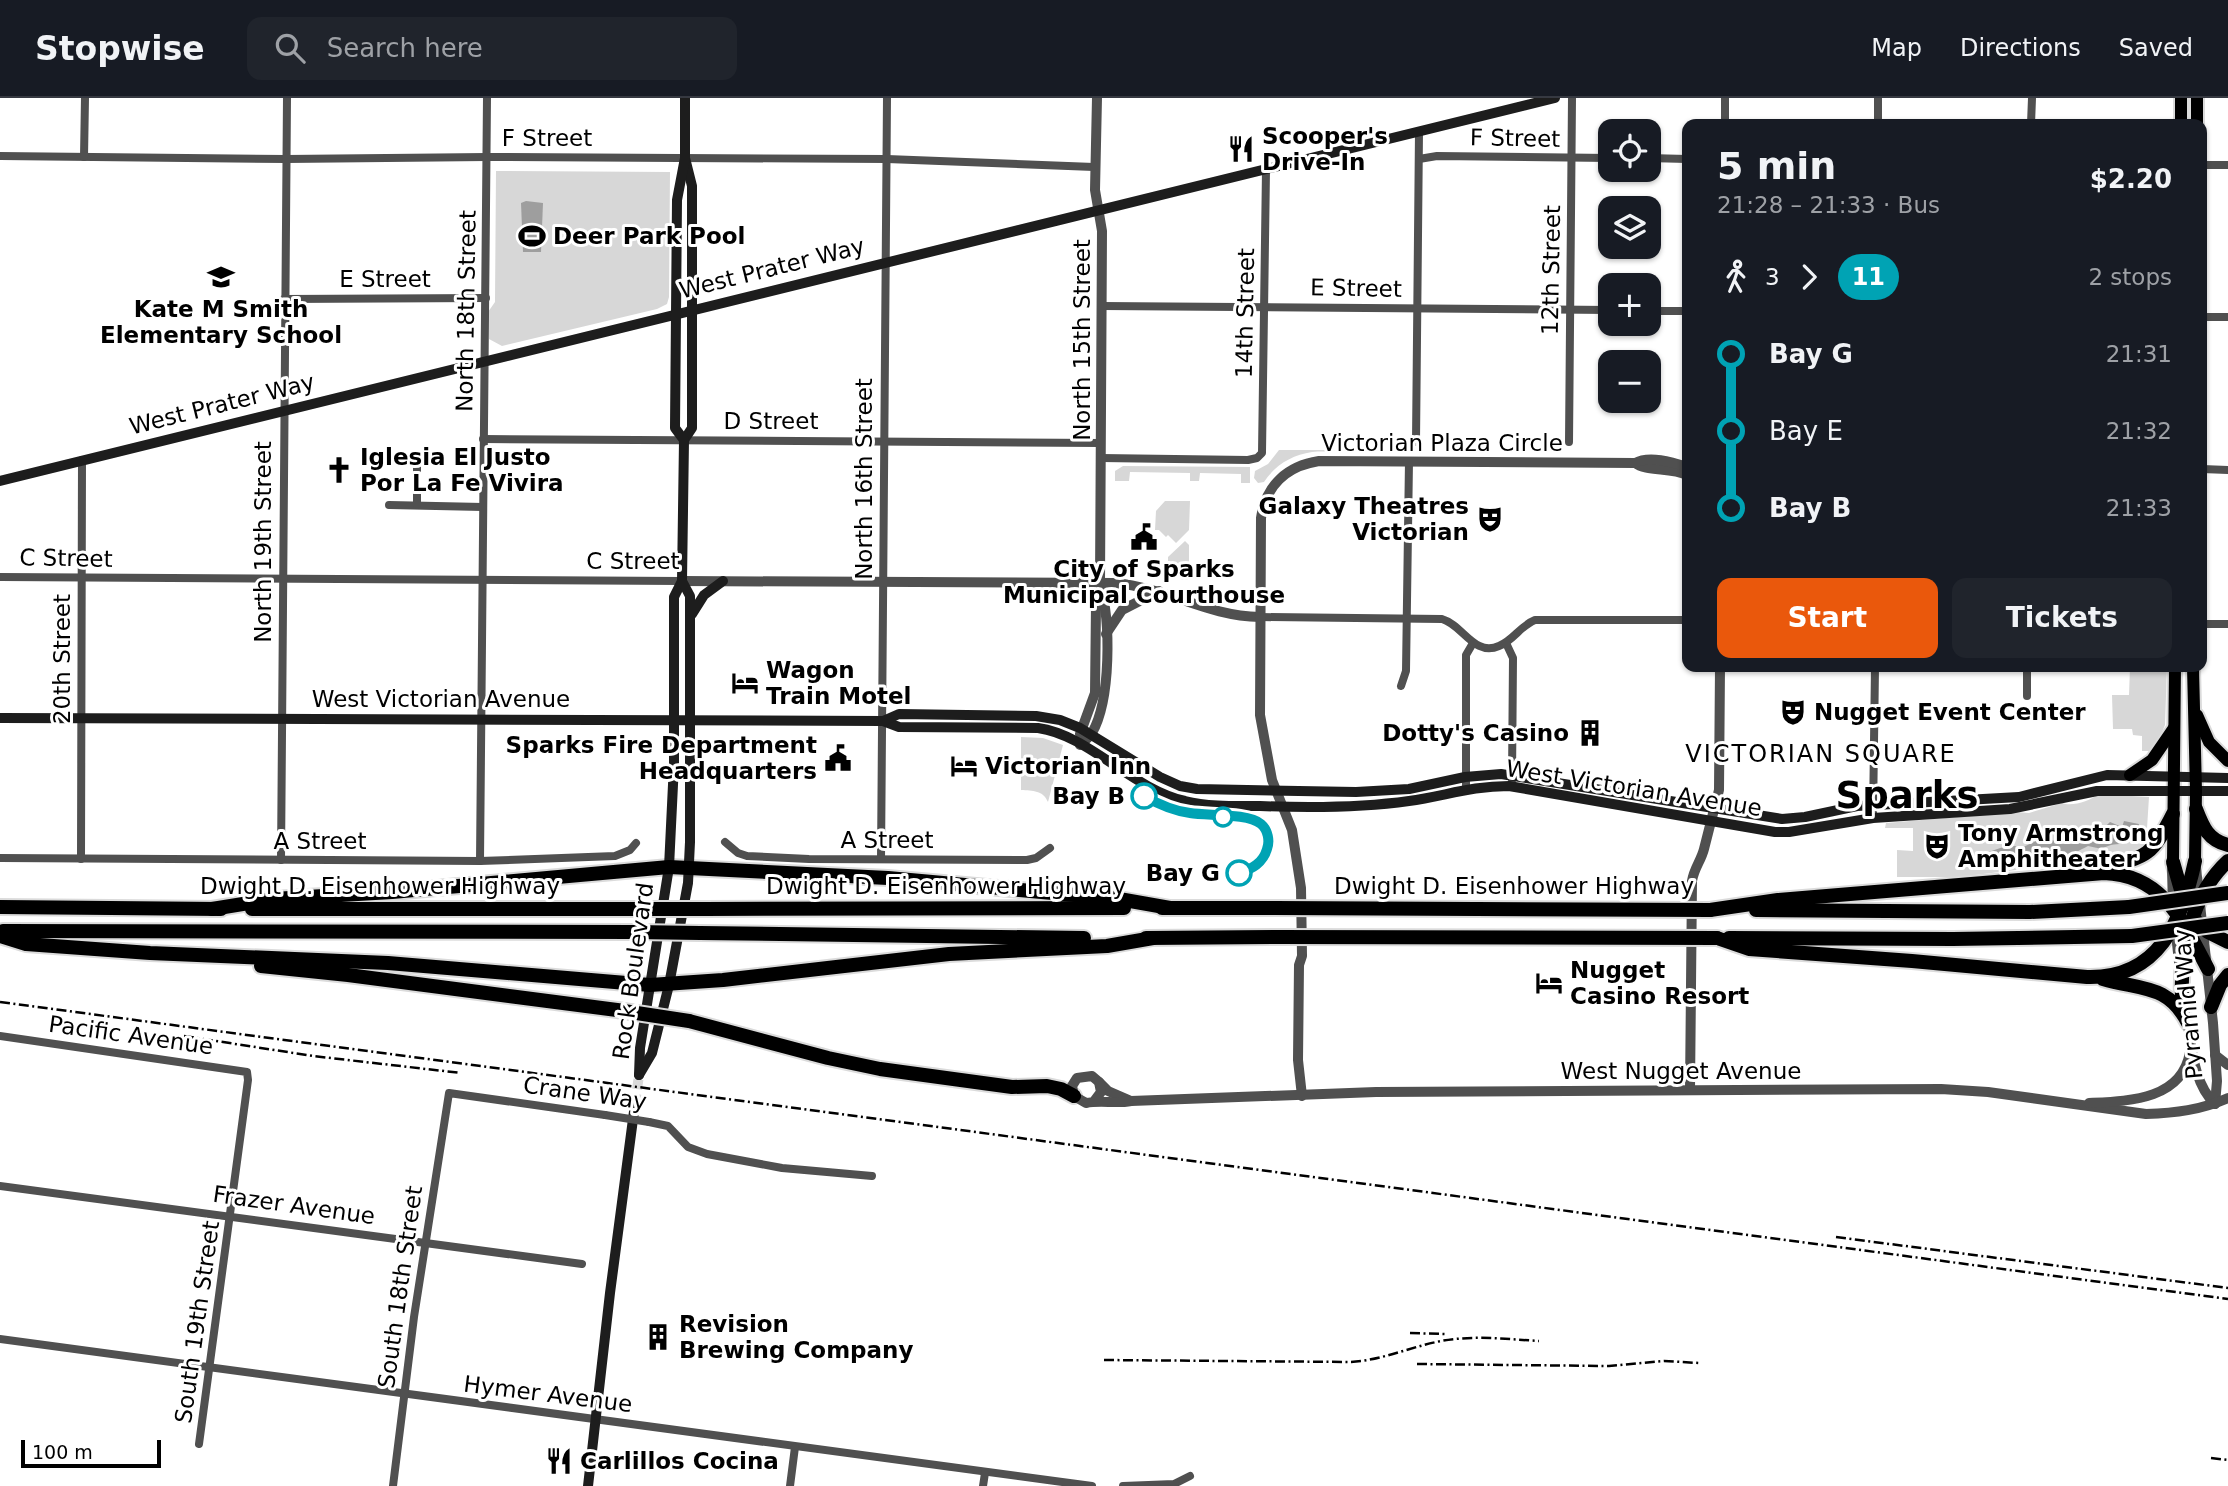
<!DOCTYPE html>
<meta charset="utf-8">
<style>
body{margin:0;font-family:"DejaVu Sans",sans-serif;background:#20242c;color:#f1f3f6;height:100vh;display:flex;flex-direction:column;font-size:26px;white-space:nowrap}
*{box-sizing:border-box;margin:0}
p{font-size:23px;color:#9ea1a6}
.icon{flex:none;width:38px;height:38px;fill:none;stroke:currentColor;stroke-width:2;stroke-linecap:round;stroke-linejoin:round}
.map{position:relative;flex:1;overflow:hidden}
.sheet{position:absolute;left:1682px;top:21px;width:525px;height:553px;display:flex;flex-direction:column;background:#171b24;border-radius:14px;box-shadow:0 2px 5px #0004}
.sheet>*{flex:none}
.badge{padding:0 14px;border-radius:23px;font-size:24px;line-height:46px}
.tools{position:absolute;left:1598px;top:21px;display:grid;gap:14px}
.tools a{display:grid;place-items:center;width:63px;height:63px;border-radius:14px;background:#171b24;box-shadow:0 2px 5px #0004;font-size:35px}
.scale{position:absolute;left:21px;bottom:18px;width:140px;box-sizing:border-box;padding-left:7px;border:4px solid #000;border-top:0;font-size:19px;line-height:24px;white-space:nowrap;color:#000;-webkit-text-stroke:5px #fff;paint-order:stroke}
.map>.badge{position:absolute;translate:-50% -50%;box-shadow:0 0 0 4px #fff}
.legs{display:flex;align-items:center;gap:10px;height:77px;padding:0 35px;font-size:23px}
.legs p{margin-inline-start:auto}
.headline{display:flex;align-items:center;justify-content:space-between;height:119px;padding:0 35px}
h1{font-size:38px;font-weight:600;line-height:52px}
.cta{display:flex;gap:14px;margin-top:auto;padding:14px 35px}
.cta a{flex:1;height:80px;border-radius:14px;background:#ea580c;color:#fff;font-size:28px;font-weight:600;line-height:80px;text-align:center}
.cta a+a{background:#20242c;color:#f1f3f6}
ul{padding:0 35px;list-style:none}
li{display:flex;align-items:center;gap:24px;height:77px;font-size:26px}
li i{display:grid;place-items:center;width:10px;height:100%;margin:0 9px;background:currentColor}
li i::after{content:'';width:18px;height:18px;margin:-9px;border:5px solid;border-radius:50%;background:#171b24}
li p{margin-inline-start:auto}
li:first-child i{background:linear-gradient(#0000 50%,currentColor 0)}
li:last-child i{background:linear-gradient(currentColor 50%,#0000 0)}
header{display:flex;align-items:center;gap:42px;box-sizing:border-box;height:98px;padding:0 35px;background:#171b24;border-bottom:2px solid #363941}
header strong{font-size:33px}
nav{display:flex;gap:38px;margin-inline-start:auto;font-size:24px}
.search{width:490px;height:63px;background:#20242c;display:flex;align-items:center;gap:18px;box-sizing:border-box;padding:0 24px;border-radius:14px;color:#9ea1a6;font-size:26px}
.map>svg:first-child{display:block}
.green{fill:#d7d7d7}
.water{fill:#9e9e9e}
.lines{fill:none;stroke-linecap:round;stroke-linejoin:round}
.secondary-tunnel{stroke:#d9d9d9;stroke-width:10;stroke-dasharray:10 5;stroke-linecap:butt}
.primary-casing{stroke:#dbdbdb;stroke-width:16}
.motorway-casing{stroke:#dbdbdb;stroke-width:18}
.minor{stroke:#505050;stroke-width:8}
.tertiary{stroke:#505050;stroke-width:10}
.secondary{stroke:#1d1d1d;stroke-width:10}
.primary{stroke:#000;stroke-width:12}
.motorway{stroke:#000;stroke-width:14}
.rail{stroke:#000;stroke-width:2.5;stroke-dasharray:10 3.5 2 3.5;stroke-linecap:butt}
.motorway-bridge-casing{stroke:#dbdbdb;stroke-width:18;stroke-linecap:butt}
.minor-bridge{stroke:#505050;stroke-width:8}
.motorway-bridge{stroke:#000;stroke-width:14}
.line-1-casing{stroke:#fff;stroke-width:16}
.line-1{stroke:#00a3b4;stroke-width:10}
.stop-1-dot{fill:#fff;stroke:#00a3b4;stroke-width:3.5}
.labels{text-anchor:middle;stroke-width:6;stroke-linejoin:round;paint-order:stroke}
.poi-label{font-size:23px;font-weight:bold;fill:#000;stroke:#fff;text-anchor:start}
.street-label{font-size:23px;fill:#000;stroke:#fff}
.stop-label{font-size:23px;font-weight:bold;fill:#000;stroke:#fff;text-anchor:end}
.neighbourhood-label{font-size:24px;letter-spacing:2px;fill:#000;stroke:#fff}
.town-label{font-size:37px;font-weight:bold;fill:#000;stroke:#fff}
</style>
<header>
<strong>Stopwise</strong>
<div class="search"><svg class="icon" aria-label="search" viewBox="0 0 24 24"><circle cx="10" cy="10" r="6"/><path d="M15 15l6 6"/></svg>Search here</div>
<nav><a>Map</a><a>Directions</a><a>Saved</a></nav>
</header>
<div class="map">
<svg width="2228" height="1388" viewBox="0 0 2228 1388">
<rect width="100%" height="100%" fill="#fff"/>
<!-- green -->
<g class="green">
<path d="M496,73L670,74L669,199L667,206L657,211L502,248L489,241L488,214L495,204Z"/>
<path d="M1279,352H1335C1328,354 1320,353 1312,354C1292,357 1275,367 1264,384L1258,385L1254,380L1255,373L1268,366Z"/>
<path d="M1123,368L1250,369V385H1241V376L1200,375L1199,383H1190V375L1130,374L1129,383H1115V373Z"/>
<path d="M1165,403H1190L1189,432L1176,445L1168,437L1166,439L1159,432H1155L1156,413Z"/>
<path d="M1185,443L1189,447V482H1182L1168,466V459Z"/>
<path d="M2130,569H2167L2165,627L2154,653H2142V638L2133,637L2132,631H2113L2112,597H2129Z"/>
<path d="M1021,639L1043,640L1063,647L1048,704C1043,692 1033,693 1021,692Z"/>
<path d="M2098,696L2149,699L2146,746L2143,751L2127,758L1959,779H1897V752L1913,753V730H1885L1886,725L2017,714L2029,715L2062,705C2072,709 2090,703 2098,696Z"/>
</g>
<!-- water -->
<g class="water">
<path d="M526,103L543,105L541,154H523L521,105Z"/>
<path d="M2124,723L2139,726C2132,755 2119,740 2102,751L2088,748C2076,754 2065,762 2051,755L2030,762L1983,767L1989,754C1999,750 2012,745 2022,750C2044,738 2045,741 2069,746C2077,735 2083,736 2095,734C2101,733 2106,728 2110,724L2122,729Z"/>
</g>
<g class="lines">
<!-- secondary-tunnel -->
<path class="secondary-tunnel" d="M635,1006L639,977"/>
<defs>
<g id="primary">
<path d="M2181,26V0"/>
<path d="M2197,26V0"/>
<path d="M2193,569L2196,693L2195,763"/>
<path d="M2197,617L2209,644L2228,663"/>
<path d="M2130,677L2152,662L2174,630"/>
<path d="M2173,764L2175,569"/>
</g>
<g id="motorway">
<path d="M2196,711C2203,729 2208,742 2228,747"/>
<path d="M2173,764L2185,806"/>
<path d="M2097,770C2145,759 2150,762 2173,716"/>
<path d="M0,809L221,811"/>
<path d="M1162,810H1275"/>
<path d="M212,811L273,801L392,794L669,769L888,780L1119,801L1170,810"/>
<path d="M252,811H639"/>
<path d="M705,811L1124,810"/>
<path d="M1710,812L1778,802L2104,775C2164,777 2183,824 2208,871"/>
<path d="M1756,812L2030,814L2129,809"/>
<path d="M2196,823L2208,834L2228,844"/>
<path d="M3,833L635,834"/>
<path d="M700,835L1084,840"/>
<path d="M0,838L26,846L150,855L388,865L650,887L723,882L949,856L1107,848L1153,840"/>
<path d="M1146,840L1276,839"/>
<path d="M1717,840L1749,851L1912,863L2087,879C2159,881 2182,823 2195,763"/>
<path d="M1729,840L1953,841L2132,838"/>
<path d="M261,868L348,877L617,912"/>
<path d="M2103,881C2141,892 2168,886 2188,925"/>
<path d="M2182,899C2180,852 2192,796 2228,763"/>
<path d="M2211,909L2220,887L2228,877"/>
<path d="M689,923L828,960L880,971L1012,989L1047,988L1061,991L1074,998"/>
</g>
</defs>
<!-- primary casing -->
<use href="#primary" class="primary-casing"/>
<!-- motorway casing -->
<use href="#motorway" class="motorway-casing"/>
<!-- minor -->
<g class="minor">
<path d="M1725,26V0"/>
<path d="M1878,26V0"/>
<path d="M2031,26L2032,0"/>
<path d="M0,58L286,61L487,59L887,61L1094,69"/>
<path d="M84,59L85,0"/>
<path d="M1648,60L1687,61"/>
<path d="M1419,61L1437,58L1610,60"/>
<path d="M2202,67H2228"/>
<path d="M284,201L486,200"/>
<path d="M1102,208L1610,212"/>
<path d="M1648,213H1687"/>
<path d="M2202,219H2228"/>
<path d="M483,341L1101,345"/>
<path d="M1416,344L1419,34"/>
<path d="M1569,344L1572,0"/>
<path d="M1101,360L1248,362L1257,360L1262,355L1266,72"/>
<path d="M2202,371L2228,372"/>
<path d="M389,407L483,409"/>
<path d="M417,407V359"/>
<path d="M0,479L682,483"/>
<path d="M1260,519L1442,521C1463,527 1474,559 1499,548C1514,542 1520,528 1535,522H1687"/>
<path d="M2202,526H2228"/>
<path d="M1506,545L1513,560L1512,682"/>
<path d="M1401,588L1406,573L1409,363"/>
<path d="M2027,598V569"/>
<path d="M1466,691V557L1473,545"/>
<path d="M1873,720L1875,569"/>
<path d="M725,744L738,755L747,758L809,761L1027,762L1036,760L1050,750"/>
<path d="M0,760L480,763L615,758L630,752L636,745"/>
<path d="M81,761L82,362"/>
<path d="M881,761L887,0"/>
<path d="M281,762L287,0"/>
<path d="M480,763L487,0"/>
<path d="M0,938L247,974L248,982L199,1346"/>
<path d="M649,1024L668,1028L688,1049L707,1056L782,1070L872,1078"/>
<path d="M0,1088L582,1166"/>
<path d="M0,1241L1092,1388"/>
<path d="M393,1388L414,1219L449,995L605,1017"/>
<path d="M790,1388L795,1349"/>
<path d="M983,1388L985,1375"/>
<path d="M1123,1388L1174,1386L1190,1378"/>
</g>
<!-- tertiary -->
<g class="tertiary">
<path d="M1635,365C1646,374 1671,369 1687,377"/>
<path d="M682,483L1115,485C1168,490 1206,518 1260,519"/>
<path d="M1106,536L1122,512L1159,493"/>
<path d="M1080,636L1095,595L1096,507L1100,485L1102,133L1095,92L1097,0"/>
<path d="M1080,647C1084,643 1089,640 1092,635C1111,602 1111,523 1100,487"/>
<path d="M2196,770L2213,925L2217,983L2215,1006"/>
<path d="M2172,771L2173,809"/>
<path d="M2175,827L2179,864"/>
<path d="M2187,921C2192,949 2193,985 2215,1006"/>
<path d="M2215,957L2228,967"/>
<path d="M1099,984L1108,993L1131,1003"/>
<path d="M1690,992L1692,783C1694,770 1701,763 1704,751L1719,692L1720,569"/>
<path d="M1302,998L1298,962L1299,867L1302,858L1301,790L1292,732L1272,682L1260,617L1261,420C1266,387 1287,368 1319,363L1635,365C1649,357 1672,364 1687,369"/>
<path d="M1095,1002L1101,994L1099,984L1092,978L1077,980L1072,988L1074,998L1086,1005C1101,1002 1116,1006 1131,1003L1376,994L1941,991L1988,994L2146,1016C2175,1015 2201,1012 2228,1000"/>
<path d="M2089,1005C2129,1003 2182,1002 2190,954"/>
</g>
<!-- secondary -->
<g class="secondary">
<path d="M684,342L692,330V88L685,60"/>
<path d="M0,383L1555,0"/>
<path d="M692,516L704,497L723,483"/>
<path d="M0,620L883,623L899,629L1038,630C1089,637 1132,691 1185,703C1209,709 1235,708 1260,708C1310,710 1359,710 1409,703C1445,698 1471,688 1509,688L1775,734H1789L1873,720L2010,711L2097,693H2228"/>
<path d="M883,623L899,616L1036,618L1060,622L1080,630L1160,679L1180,688L1197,691L1356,694L1409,691L1465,679L1501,676L1782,721L1805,719L1857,708L2019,699L2107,677L2228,680"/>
<path d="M639,977L640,950L669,769L674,666V499L682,483L684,342L675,330L677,102L685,60V0"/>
<path d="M639,977L652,955L669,887L688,785L690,744V498L682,483"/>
<path d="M588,1388L610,1195L635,1006"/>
</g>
<!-- primary -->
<use href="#primary" class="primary"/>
<!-- motorway -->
<use href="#motorway" class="motorway"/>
<!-- rail -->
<g class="rail">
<path d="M0,904L2228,1201"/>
<path d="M184,938L313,958L461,975"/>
<path d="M1836,1139L2228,1190"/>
<path d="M1410,1235L1445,1236"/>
<path d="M1104,1262L1351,1264C1383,1262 1410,1249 1441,1243C1474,1237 1506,1241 1539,1243"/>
<path d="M1417,1266L1609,1268L1664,1263L1699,1265"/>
<path d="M2211,1360L2228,1362"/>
</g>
<defs>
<g id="motorway-bridge">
<path d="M2129,809L2228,795"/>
<path d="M1275,810L1710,812"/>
<path d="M639,811H705"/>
<path d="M635,834L700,835"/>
<path d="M2132,838L2228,825"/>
<path d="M1276,839L1717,840"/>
<path d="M617,912L689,923"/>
</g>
</defs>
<!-- motorway-bridge casing -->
<use href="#motorway-bridge" class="motorway-bridge-casing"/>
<!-- minor-bridge -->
<path class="minor-bridge" d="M605,1017L649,1024"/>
<!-- motorway-bridge -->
<use href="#motorway-bridge" class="motorway-bridge"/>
</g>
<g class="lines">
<defs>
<path id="line-1" d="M1144,698C1158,706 1173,713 1190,715C1208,718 1248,715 1261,726C1268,732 1270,743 1267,751C1263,765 1252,771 1239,775"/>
</defs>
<!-- line-1 casing -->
<use href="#line-1" class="line-1-casing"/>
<!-- line-1 -->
<use href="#line-1" class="line-1"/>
</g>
<!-- icons -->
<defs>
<symbol id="restaurant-bare" viewBox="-9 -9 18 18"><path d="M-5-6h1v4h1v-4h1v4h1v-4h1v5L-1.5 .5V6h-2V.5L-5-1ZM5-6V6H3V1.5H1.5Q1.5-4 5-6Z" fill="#000" stroke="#fff" stroke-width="2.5" paint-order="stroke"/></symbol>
<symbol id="stadium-bare" viewBox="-9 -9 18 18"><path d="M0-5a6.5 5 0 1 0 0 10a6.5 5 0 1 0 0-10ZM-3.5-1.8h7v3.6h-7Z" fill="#000" stroke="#fff" stroke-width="2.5" paint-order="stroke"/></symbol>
<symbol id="school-bare" viewBox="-9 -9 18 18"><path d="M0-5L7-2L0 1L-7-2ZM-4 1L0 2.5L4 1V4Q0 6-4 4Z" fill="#000" stroke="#fff" stroke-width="2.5" paint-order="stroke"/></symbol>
<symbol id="church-bare" viewBox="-9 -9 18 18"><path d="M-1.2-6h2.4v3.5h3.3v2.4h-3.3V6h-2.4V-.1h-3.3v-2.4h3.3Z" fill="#000" stroke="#fff" stroke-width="2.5" paint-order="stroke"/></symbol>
<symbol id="theatre-bare" viewBox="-9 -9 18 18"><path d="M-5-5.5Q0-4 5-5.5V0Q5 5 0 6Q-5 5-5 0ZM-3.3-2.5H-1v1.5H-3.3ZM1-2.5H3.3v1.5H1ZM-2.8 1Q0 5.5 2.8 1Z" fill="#000" stroke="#fff" stroke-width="2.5" paint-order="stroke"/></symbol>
<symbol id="civic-bare" viewBox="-9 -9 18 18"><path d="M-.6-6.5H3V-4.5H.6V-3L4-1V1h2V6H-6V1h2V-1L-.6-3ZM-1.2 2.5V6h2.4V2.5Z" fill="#000" stroke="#fff" stroke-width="2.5" paint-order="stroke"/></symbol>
<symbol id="hotel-bare" viewBox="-9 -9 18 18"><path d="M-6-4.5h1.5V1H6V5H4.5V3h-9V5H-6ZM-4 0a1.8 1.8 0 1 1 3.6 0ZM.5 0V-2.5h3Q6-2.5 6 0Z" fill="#000" stroke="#fff" stroke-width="2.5" paint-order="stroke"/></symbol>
<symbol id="building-bare" viewBox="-9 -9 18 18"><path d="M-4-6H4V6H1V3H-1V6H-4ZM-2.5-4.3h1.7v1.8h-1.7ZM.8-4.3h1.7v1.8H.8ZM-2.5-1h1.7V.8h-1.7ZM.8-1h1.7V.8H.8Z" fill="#000" stroke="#fff" stroke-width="2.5" paint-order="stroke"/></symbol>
</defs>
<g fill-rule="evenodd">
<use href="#restaurant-bare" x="1222" y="32" width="38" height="38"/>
<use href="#stadium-bare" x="513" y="119" width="38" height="38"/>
<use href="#school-bare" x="202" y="160" width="38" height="38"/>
<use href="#church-bare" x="320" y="353" width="38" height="38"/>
<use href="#theatre-bare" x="1471" y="402" width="38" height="38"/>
<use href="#civic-bare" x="1125" y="420" width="38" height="38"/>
<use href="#hotel-bare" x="726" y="566" width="38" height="38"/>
<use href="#theatre-bare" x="1774" y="595" width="38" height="38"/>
<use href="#building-bare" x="1571" y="616" width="38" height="38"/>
<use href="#civic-bare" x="819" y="641" width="38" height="38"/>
<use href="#hotel-bare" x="945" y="649" width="38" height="38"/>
<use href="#theatre-bare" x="1918" y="729" width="38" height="38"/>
<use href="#hotel-bare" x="1530" y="866" width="38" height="38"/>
<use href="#building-bare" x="639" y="1220" width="38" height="38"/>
<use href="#restaurant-bare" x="540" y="1344" width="38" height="38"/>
</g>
<!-- markers -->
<g class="stop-1-dot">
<circle cx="1144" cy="698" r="12"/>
<circle cx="1223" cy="719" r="9"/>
<circle cx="1239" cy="775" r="12"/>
</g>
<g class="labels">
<!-- poi labels -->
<g class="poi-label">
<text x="1262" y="46">Scooper's<tspan x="1262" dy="26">Drive-In</tspan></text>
<text x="553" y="146">Deer Park Pool</text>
<text x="221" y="219" text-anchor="middle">Kate M Smith<tspan x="221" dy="26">Elementary School</tspan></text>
<text x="360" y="367">Iglesia El Justo<tspan x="360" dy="26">Por La Fe Vivira</tspan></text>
<text x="1469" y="416" text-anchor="end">Galaxy Theatres<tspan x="1469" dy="26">Victorian</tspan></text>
<text x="1144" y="479" text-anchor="middle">City of Sparks<tspan x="1144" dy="26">Municipal Courthouse</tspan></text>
<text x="766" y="580">Wagon<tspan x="766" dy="26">Train Motel</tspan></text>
<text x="1814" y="622">Nugget Event Center</text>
<text x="1569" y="643" text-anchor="end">Dotty's Casino</text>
<text x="817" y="655" text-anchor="end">Sparks Fire Department<tspan x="817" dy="26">Headquarters</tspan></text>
<text x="985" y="676">Victorian Inn</text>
<text x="1958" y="743">Tony Armstrong<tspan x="1958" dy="26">Amphitheater</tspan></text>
<text x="1570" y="880">Nugget<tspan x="1570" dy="26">Casino Resort</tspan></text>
<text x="679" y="1234">Revision<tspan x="679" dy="26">Brewing Company</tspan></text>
<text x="580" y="1371">Carlillos Cocina</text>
</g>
<!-- street labels -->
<g class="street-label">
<text x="547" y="48">F Street</text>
<text transform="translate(1515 40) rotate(1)" y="8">F Street</text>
<text transform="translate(772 170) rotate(-14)" y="8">West Prater Way</text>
<text transform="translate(1551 172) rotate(-89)" y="8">12th Street</text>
<text x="385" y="189">E Street</text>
<text transform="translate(1356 190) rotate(1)" y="8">E Street</text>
<text transform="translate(466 213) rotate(-89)" y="8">North 18th Street</text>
<text transform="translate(1245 215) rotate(-89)" y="8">14th Street</text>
<text transform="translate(1082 242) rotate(-90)" y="8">North 15th Street</text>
<text transform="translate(222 306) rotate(-14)" y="8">West Prater Way</text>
<text x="771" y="331">D Street</text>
<text x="1442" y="353">Victorian Plaza Circle</text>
<text transform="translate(864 381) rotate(-90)" y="8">North 16th Street</text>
<text transform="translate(263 444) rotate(-90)" y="8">North 19th Street</text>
<text transform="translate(66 460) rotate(1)" y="8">C Street</text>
<text x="633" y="471">C Street</text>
<text transform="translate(62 561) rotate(-90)" y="8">20th Street</text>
<text x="441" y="609">West Victorian Avenue</text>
<text transform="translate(1634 690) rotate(9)" y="8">West Victorian Avenue</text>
<text x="887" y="750">A Street</text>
<text x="320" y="751">A Street</text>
<text x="380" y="796">Dwight D. Eisenhower Highway</text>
<text x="946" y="796">Dwight D. Eisenhower Highway</text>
<text x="1514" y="796">Dwight D. Eisenhower Highway</text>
<text transform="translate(633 873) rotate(-82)" y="8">Rock Boulevard</text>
<text transform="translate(2188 906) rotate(-95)" y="8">Pyramid Way</text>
<text transform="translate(131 937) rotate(8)" y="8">Pacific Avenue</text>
<text x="1681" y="981">West Nugget Avenue</text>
<text transform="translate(585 995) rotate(8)" y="8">Crane Way</text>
<text transform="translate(294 1107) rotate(8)" y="8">Frazer Avenue</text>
<text transform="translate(400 1189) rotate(-82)" y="8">South 18th Street</text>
<text transform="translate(197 1224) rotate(-82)" y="8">South 19th Street</text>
<text transform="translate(548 1296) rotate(7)" y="8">Hymer Avenue</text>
</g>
<!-- stop labels -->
<g class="stop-label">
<text x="1125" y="706">Bay B</text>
<text x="1220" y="783">Bay G</text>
</g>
<!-- neighbourhood labels -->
<g class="neighbourhood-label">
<text x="1821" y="664">VICTORIAN SQUARE</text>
</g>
<!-- town labels -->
<g class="town-label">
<text x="1907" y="710">Sparks</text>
</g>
</g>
</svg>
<div class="tools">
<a><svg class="icon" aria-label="locate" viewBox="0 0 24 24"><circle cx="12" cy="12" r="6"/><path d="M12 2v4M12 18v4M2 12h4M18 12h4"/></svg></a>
<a><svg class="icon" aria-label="layers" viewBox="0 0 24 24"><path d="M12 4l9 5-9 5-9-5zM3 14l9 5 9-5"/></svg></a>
<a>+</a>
<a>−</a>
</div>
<div class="scale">100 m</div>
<section class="sheet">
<div class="headline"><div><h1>5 min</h1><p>21:28 – 21:33 · Bus</p></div><b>$2.20</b></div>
<div class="legs"><svg class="icon" aria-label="walk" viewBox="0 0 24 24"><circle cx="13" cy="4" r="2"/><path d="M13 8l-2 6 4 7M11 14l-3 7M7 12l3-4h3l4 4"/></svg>3<svg class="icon" aria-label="forward" viewBox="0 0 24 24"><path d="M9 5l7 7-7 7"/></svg><b class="badge" style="background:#00a3b4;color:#fff">11</b><p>2 stops</p></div>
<ul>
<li><i style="color:#00a3b4"></i><b>Bay G</b><p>21:31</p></li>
<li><i style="color:#00a3b4"></i><span>Bay E</span><p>21:32</p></li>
<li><i style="color:#00a3b4"></i><b>Bay B</b><p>21:33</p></li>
</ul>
<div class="cta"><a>Start</a><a>Tickets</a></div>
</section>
</div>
